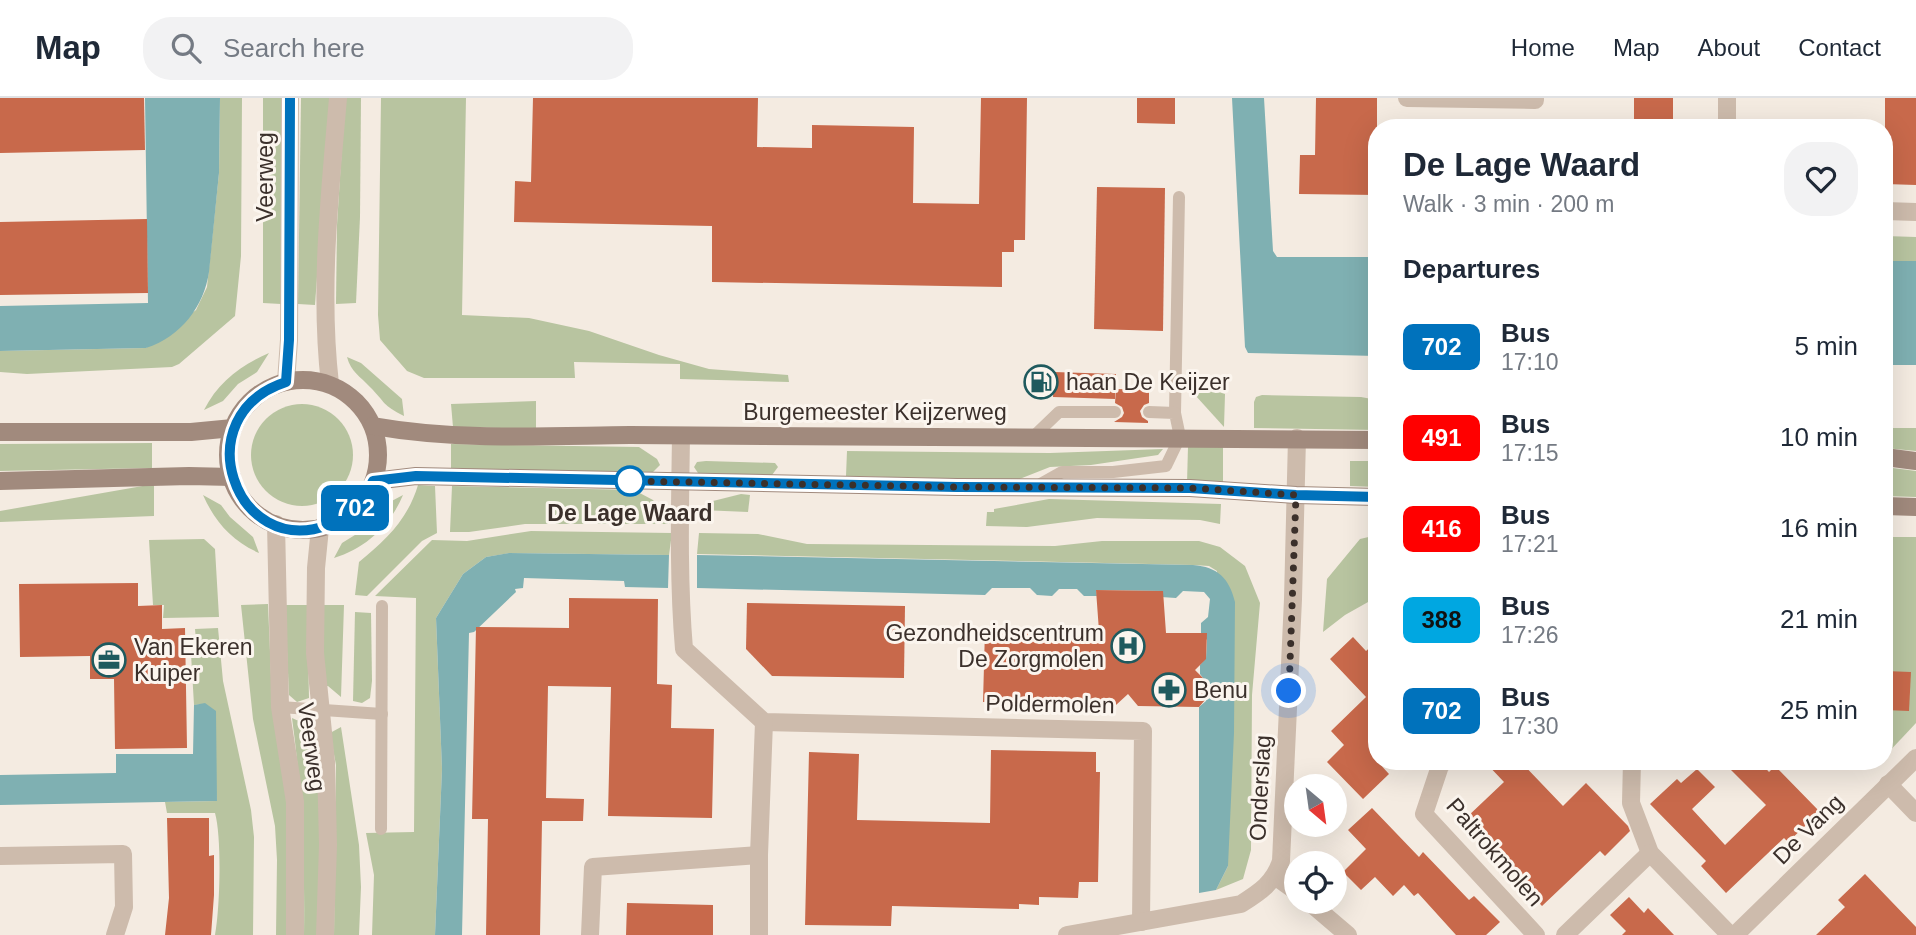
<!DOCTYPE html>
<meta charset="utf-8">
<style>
body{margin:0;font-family:Helvetica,sans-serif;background:#f2f2f3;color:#1f2937;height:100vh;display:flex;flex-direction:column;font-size:26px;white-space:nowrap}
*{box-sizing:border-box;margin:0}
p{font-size:23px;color:#747a83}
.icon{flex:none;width:38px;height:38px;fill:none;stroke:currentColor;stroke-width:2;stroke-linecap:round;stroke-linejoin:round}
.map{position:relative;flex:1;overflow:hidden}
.details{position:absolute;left:1368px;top:21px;width:525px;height:651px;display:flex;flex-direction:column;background:#fff;border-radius:28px;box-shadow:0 7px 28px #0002}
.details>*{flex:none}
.badge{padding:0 14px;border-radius:10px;font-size:24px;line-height:46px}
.needle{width:46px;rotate:151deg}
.controls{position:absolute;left:1284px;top:676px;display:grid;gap:14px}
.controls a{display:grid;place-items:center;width:63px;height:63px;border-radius:50%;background:#fff;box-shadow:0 7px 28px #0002;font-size:35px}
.you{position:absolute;width:35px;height:35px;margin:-18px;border:5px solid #fff;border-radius:50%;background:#1a73e8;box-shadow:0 0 0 10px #1a73e833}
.map>.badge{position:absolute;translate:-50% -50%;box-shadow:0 0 0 4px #fff}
h2{padding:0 35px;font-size:26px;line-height:63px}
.round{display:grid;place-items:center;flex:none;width:74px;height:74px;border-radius:28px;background:#f2f2f3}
.headline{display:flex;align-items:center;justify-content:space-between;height:119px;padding:0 35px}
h1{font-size:33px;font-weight:800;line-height:52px}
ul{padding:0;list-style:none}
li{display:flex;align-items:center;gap:21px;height:91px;padding:0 35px}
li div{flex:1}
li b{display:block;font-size:26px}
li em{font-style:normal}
li .badge{min-width:77px;font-weight:700;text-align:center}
header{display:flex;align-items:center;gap:42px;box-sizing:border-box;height:98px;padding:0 35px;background:#fff;border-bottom:2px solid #e0e1e3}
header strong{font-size:33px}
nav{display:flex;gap:38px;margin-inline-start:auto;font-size:24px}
.search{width:490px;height:63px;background:#f2f2f3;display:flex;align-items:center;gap:18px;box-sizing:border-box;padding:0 24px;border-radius:28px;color:#747a83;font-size:26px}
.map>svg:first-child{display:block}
.green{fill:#b8c4a0}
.water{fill:#7fb0b2}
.building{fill:#c8694b}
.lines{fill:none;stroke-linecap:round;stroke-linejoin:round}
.service{stroke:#cdbbac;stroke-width:12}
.minor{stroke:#cdbbac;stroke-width:18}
.tertiary{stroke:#cdbbac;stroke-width:18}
.secondary{stroke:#a18a7d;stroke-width:18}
.line-casing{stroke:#fff;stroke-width:16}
.line{stroke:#0072bc;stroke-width:10}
.walk{stroke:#3b302b;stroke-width:7;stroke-dasharray:0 12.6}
.stop-dot{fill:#fff;stroke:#0072bc;stroke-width:3.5}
.labels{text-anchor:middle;stroke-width:6;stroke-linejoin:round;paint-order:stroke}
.street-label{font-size:23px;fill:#3b302b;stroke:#fbf5ee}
.poi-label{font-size:23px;fill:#3b302b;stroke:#fbf5ee;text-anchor:start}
.stop-label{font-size:23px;font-weight:bold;fill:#3b302b;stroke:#fbf5ee}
</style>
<header>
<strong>Map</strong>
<div class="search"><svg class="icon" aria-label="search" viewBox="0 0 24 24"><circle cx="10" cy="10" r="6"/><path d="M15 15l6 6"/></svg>Search here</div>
<nav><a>Home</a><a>Map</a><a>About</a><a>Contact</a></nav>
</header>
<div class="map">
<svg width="1916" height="837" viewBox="0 0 1916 837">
<rect width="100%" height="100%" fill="#f4ebe1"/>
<!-- green -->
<g class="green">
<path d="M220,0H242L241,158L235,218L179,266L172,269L27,276L0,274V253L146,250L196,212L207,189L219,75Z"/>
<path d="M263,0H285L281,206L263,205Z"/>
<path d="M301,0H330L315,207L298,206Z"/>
<path d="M345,0H361L360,119L356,205L336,206L337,127Z"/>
<path d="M381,0H466L462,217L529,220L589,233L659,257L709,271L788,277L789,284L680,281V266L574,264L575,280H424L407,273L380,242L378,217Z"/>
<path d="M1885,138L1916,139V163H1885Z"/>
<path d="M269,255L257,274L238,286L223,303L204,312C218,284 241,267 269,255Z"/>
<path d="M347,259L361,265L402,301L404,318C382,307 386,305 370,289C360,278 351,274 347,259Z"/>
<path d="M1191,285L1225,296L1224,329L1195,297Z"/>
<path d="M1262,297L1361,299L1377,302V332L1254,330V304L1256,299Z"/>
<path d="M536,303V331L453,329L451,306Z"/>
<circle cx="302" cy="357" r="51"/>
<path d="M1885,330H1916V353L1885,350Z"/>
<path d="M152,345V370L0,373V346Z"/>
<path d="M451,346L639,349L657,361L660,367L653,374L451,371Z"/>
<path d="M1223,348V386L1187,385L1188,349Z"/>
<path d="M1163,351L1158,357L1091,367L1050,369L1017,382L846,378L847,353L1050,355Z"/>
<path d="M706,363L775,365L778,369L772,377L698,375L694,369L697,364Z"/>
<path d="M1350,363H1377V389L1350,388Z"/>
<path d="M1885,369L1916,373V399L1885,398Z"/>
<path d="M154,386V418L0,424V413Z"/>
<path d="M418,387L435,388L437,435L422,443L367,498L355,497L359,464C386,442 408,421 418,387Z"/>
<path d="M452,388L634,392L653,402L670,426H525L469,434H450Z"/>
<path d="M741,396L750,397L748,414L701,412L713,403Z"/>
<path d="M203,397L221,407L230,419L253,439L259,455C232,443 215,424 203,397Z"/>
<path d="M403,397C390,428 366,450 334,460L342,445L363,432L386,406Z"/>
<path d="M1049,401L1221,406L1220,426L1200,422L1097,420L1027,429L986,428L987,414H994V411Z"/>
<path d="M531,433L672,435L669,457L510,455L486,459L463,476L436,520L442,671L435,837H372L374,777L366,735L414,734L416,500L375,498L432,442L467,443Z"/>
<path d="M699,435L758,436L807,446L1055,448L1102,443H1199L1220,449L1245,468L1260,505L1252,597L1251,752L1243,781L1216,792L1228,768L1217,473L1209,468L1193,467L697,456Z"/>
<path d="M1377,437V499L1345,517L1323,534L1327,481L1360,441Z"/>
<path d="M1885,439H1916V625L1885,658Z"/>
<path d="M204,441L215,451L219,519L163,520L164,507H153L149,442Z"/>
<path d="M268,506L272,601L289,720L290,837H276L277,762L275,728L253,621L241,507Z"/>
<path d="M285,507H307L309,600L297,604L289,597Z"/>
<path d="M323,507H344L341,599L328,588H324Z"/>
<path d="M355,514L371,515L372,583L370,600L362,605L353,603Z"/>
<path d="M218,530L223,583L251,712L254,739L253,837H215C220,811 222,740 215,715H167L165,704L217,703L205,606L194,607L191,556L197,554L195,531Z"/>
<path d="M292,620L303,625H313C327,692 320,768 320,837H304C305,764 302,693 292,620Z"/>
<path d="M341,629L359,747L361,789L359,837H334L336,667L330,635Z"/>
</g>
<!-- water -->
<g class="water">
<path d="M145,0H220L219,75L209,174C204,208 181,239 146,250L0,253V208L148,205Z"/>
<path d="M1232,0H1264L1273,153L1277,159H1377V258L1248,255L1245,249Z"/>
<rect x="1885" y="163" width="31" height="104"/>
<path d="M509,455L669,457L668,490L625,489L624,483L524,480L523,490L515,491L516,494L474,534L469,535L462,837H435L442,671L436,520L463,476L486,459Z"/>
<path d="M697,457L1193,467C1218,469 1229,480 1235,504L1234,635L1228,768L1216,792L1199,795V609L1206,603V584L1200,576V567L1206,560L1207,542L1201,535V525L1208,519L1210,501L1204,494L1183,493L1176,500L1161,499L1163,493L1096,492L1097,498H1084L1077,491H1059L1052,498L1037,497L1030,490H992L985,497L697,490Z"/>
<path d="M205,605L216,613L217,703L0,707V677L116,675V656H193L194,607Z"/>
</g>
<!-- building -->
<g class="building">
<path d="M0,0H144L145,52L0,55Z"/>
<path d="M533,0H758L757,49L812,50V27L914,29L913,105L979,106L981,0H1027L1025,142H1014V154H1002V189L712,184V128L514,124L515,83L531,84Z"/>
<path d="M1137,0H1175V26L1137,25Z"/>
<path d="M1316,0H1377V97L1299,96L1300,57H1315Z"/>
<path d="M1634,0H1673V27L1634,26Z"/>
<path d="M1885,0H1916V87L1885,86Z"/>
<path d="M1097,89L1165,90L1163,233L1094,231Z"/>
<path d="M147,121L148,195L0,197V124Z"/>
<path d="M1054,274L1116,276L1115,301L1053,299Z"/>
<path d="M1116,291L1149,292V305L1144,307L1140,313L1142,319L1148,323V325L1114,324L1122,319L1124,315L1122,309L1115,305Z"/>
<path d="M138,485V508L162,507V531L185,530L187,650L115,651L114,581H90V558L20,559L19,486Z"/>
<path d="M1096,492L1163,493L1166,535H1207L1206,561L1195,572L1206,583L1205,602L1199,609L1138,608L1128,596L1116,607L983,604L985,531L1099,533Z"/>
<path d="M569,500L658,501L657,586L672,587L671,630L714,631L712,720L608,718L611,589L548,588L546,700L584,701L583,723H542L540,837H486L488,721H472L476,529L569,530Z"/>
<path d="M747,505L905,508L904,580L772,578L746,551Z"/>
<path d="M1353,539L1366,553L1377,543V663L1389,676L1363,701L1327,664L1344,647L1331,633L1366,599L1330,561Z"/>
<path d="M1885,573L1911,574L1909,613L1885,612Z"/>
<path d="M991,652L1096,654V674H1100L1098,784H1079L1078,800L1039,799V807L1019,806V811L892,808L891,828L805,827L809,654L859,656L857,722L990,725Z"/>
<path d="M1484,663H1520L1563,708L1586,685L1628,728L1630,733L1605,758L1600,753L1542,808L1517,781L1522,777L1466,720L1504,684Z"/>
<path d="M1722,663H1759L1769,674L1775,668L1820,714L1788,744L1784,740L1726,795L1701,768L1706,763L1650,706L1677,681L1681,685L1697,671L1715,689L1692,711L1725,747L1766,707Z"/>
<path d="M1372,710L1419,759L1423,754L1469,802L1474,798L1500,824L1486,837H1456L1418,795L1414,798L1404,787L1393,798L1375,779L1361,792L1343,774L1366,751L1348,732Z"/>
<path d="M167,720H209V758L214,757V797L211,837H165L169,800Z"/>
<path d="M1865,776L1916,829V837H1816L1845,809L1838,802Z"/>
<path d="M1629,799L1644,815L1648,810L1674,837H1622L1626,833L1610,817Z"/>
<path d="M627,805L713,807V837H626Z"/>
</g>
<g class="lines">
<!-- service -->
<g class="service">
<path d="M1175,315L1179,99"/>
<path d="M1033,339L1059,314H1115"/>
<path d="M1037,388L1062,374H1113L1166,368L1180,339L1175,315L1149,314"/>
<path d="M280,609L382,616"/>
<path d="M381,731L382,508"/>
</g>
<!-- minor -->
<g class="minor">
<path d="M1407,0L1535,2V0"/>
<path d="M1727,0V30"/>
<path d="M1885,113L1916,114"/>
<path d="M681,338C680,409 678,480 684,551L764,624L1143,633L1141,824"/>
<path d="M1445,663L1440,668L1424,716L1536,837"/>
<path d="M1632,663L1631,705L1650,755L1730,837"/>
<path d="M1888,686L1916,715"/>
<path d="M0,758L123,756L124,809L115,837"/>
<path d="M1276,779L1297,794"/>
<path d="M1308,803L1348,837"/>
<path d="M590,837L593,769L759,757"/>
<path d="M759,837V757L764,624"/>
<path d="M1067,837L1241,806C1260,794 1274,785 1281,763L1293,501L1297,340"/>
<path d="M1565,837L1650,755"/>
<path d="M1735,837L1916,660"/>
</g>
<!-- tertiary -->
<g class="tertiary">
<path d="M286,284L289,242L290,0"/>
<path d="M330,286C319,191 330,95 338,0"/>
<path d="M276,426L280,609L295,704V837"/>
<path d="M320,430L316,470L315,555L326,664L328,747L325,837"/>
</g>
<!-- secondary -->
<g class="secondary">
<circle cx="303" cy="357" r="75"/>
<path d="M373,328C458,343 544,338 630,337L1377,342"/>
<path d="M0,334H191L233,330"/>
<path d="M1885,359L1916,363"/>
<path d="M0,383L189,378L232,379"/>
<path d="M374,383L416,378L957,389L1190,390L1296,397L1377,399"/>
<path d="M1885,408L1916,409"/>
</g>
</g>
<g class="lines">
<defs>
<path id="line" d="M290,0L289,242L286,284C184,317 235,462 328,427C350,419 364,404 373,383L416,378L957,389L1190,390L1296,397L1377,399"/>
</defs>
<!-- line casing -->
<use href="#line" class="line-casing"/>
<!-- line -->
<use href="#line" class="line"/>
<!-- walk -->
<path class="walk" d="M630,383H628L957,389L1190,390L1296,397L1289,593"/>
</g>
<!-- icons -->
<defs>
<symbol id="fuel-ring" viewBox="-11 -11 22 22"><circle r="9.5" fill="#fbf5ee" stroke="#1f5a5e" stroke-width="1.5"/><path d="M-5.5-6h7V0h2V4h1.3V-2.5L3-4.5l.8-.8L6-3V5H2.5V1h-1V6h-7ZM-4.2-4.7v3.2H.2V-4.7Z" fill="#1f5a5e"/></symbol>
<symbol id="hospital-ring" viewBox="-11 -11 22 22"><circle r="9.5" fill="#fbf5ee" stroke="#1f5a5e" stroke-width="1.5"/><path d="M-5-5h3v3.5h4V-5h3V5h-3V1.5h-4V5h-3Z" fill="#1f5a5e"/></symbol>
<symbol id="office-ring" viewBox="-11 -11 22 22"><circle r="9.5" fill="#fbf5ee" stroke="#1f5a5e" stroke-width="1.5"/><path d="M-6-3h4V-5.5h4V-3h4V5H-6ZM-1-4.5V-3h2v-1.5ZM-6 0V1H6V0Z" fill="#1f5a5e"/></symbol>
<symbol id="pharmacy-ring" viewBox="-11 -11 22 22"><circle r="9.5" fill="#fbf5ee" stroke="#1f5a5e" stroke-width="1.5"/><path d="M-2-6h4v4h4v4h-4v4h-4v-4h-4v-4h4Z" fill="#1f5a5e"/></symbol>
</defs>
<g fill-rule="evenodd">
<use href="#fuel-ring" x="1022" y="265" width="38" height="38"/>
<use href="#hospital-ring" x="1109" y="529" width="38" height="38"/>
<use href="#office-ring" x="90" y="543" width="38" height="38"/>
<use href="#pharmacy-ring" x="1150" y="573" width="38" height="38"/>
</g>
<!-- markers -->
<circle class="stop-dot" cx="630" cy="383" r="14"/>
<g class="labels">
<!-- street labels -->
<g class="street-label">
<text transform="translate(265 79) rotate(-90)" y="8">Veerweg</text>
<text x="875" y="322">Burgemeester Keijzerweg</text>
<text transform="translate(1050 606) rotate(1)" y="8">Poldermolen</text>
<text transform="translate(312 649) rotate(82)" y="8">Veerweg</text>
<text transform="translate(1260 690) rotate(-87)" y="8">Onderslag</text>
<text transform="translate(1808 731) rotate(-45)" y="8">De Vang</text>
<text transform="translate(1495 754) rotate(49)" y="8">Paltrokmolen</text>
</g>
<!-- poi labels -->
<g class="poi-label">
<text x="1066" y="292">haan De Keijzer</text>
<text x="1104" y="543" text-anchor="end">Gezondheidscentrum<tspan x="1104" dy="26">De Zorgmolen</tspan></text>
<text x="134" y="557">Van Ekeren<tspan x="134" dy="26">Kuiper</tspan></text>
<text x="1194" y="600">Benu</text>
</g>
<!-- stop labels -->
<g class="stop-label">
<text x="630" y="423">De Lage Waard</text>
</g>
</g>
</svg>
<div class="controls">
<a><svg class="needle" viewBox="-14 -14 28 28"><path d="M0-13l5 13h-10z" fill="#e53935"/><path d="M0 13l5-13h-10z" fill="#747a83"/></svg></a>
<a><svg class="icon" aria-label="locate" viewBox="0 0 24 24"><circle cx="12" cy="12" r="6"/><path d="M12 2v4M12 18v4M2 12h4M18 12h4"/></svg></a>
</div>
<div class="you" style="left:1289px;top:593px"></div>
<b class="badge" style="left:355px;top:410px;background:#0072bc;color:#fff">702</b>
<section class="details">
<div class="headline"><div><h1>De Lage Waard</h1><p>Walk · 3 min · 200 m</p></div><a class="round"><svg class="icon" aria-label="heart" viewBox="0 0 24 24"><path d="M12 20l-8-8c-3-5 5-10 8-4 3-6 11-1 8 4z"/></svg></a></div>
<h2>Departures</h2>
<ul>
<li><span class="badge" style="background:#0072bc;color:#fff">702</span><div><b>Bus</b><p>17:10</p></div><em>5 min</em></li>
<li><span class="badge" style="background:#f00;color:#fff">491</span><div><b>Bus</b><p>17:15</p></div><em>10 min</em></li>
<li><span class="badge" style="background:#f00;color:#fff">416</span><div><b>Bus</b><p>17:21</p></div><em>16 min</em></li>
<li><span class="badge" style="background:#00a7e1;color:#111">388</span><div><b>Bus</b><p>17:26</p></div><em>21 min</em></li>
<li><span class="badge" style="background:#0072bc;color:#fff">702</span><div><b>Bus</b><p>17:30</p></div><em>25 min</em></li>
</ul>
</section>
</div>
